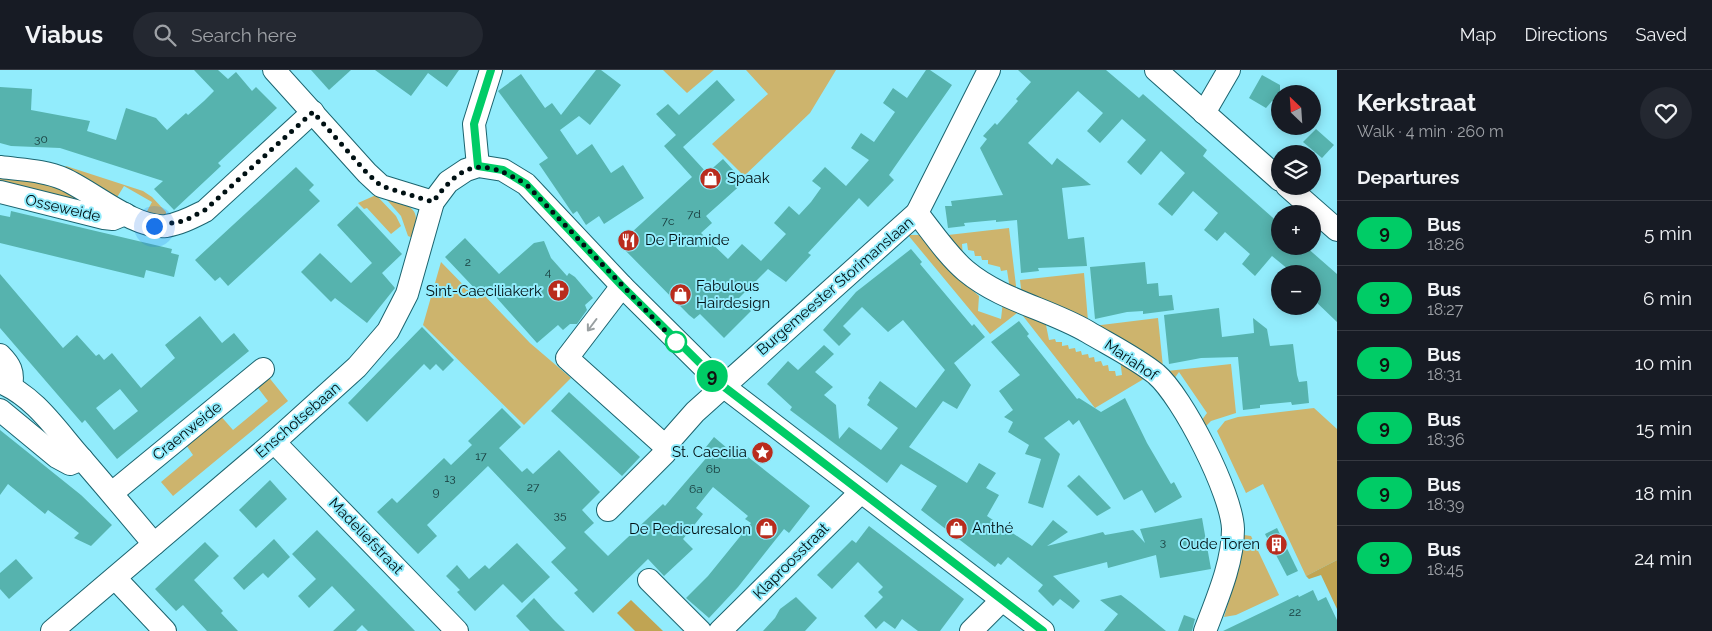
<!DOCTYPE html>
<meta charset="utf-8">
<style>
body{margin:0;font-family:Raleway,sans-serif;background:#242831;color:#f1f3f6;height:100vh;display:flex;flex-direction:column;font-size:19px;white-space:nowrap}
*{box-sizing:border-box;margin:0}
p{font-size:16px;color:#9ea1a6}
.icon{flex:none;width:28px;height:28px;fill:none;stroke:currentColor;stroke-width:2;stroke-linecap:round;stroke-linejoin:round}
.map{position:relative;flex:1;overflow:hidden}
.drawer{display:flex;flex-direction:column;background:#171b24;width:375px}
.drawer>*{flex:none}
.badge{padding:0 10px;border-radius:16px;font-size:18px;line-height:32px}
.needle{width:32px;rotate:335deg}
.fabs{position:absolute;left:1271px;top:15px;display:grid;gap:10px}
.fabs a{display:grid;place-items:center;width:50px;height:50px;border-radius:50%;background:#171b24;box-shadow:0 2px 12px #0003;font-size:25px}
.you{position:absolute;width:25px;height:25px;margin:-12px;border:4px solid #fff;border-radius:50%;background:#1a73e8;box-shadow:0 0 0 8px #1a73e833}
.map>.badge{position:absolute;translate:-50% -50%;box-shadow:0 0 0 2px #fff}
h2{padding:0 20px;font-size:19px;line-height:45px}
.round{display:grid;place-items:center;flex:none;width:52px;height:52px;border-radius:26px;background:#242831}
.overview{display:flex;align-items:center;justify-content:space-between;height:85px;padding:0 20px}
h1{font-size:24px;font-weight:700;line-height:38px}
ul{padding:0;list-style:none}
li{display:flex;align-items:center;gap:15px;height:65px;padding:0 20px;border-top:1px solid #363941}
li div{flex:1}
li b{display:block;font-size:19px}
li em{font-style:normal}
li .badge{min-width:55px;font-weight:700;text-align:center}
header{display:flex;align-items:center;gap:30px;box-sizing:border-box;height:70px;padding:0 25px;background:#171b24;border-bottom:1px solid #363941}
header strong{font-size:24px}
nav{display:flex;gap:28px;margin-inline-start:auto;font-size:18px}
.search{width:350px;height:45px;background:#242831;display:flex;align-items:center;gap:12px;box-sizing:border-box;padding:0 18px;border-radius:28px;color:#9ea1a6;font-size:19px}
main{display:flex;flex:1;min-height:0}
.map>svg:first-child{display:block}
.green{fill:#cdb46d}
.forest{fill:#c0a453}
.building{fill:#56b3ae;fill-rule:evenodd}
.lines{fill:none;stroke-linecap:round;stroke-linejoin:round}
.minor-casing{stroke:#1b646f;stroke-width:24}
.minor{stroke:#fff;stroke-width:22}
.oneway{stroke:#999fa1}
.line-casing{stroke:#fff;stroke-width:11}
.line{stroke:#0c6;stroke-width:8}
.walk{stroke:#001013;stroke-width:5;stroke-dasharray:0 9}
.stop-dot{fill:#fff;stroke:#0c6;stroke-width:2.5}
.labels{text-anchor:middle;stroke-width:4;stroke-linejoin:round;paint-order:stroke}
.number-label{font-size:12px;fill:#16393a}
.poi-label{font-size:15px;fill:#001013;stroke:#92ecfc;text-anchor:start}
.street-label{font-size:15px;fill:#001013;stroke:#92ecfc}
</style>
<header>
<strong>Viabus</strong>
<div class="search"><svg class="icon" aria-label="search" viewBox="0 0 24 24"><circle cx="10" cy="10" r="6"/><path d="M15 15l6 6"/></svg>Search here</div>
<nav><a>Map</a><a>Directions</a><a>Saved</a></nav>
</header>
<main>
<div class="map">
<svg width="1337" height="561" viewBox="0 0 1337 561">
<rect width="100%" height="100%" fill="#92ecfc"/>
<!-- green -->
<g class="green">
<path d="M663,0H714L687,23Z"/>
<path d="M746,0H836L810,43L744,106L712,74L768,24Z"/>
<path d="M66,96L143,121L152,127L166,142V145H145L152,132L124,116L116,129L64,98Z"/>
<path d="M0,106L41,110L107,138L0,118Z"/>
<path d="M376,125L396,146L401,156L391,164L367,138L364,139L358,133Z"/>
<path d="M390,128C416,138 420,140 413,168L408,166L401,146L387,130Z"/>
<path d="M1009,158L1017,224L1010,220L1007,200L1001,201L1000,197L988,194V190H982L981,186H975L974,181L968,180L967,173L962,174L963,188L945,167L948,165Z"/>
<path d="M908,165H921L952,203L979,226L978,241L1001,249L1003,231L1022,239L990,264Z"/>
<path d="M441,192L477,229L484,225L530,273L571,308L524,355L423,255Z"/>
<path d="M1084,203L1088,251L1022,226L1020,210Z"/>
<path d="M1027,242L1045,250L1049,270L1055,269L1056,272H1062V276L1068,275L1069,279L1075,278L1076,282L1081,281L1082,285L1088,284L1089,288L1094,287L1095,292L1101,291L1103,296L1108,295L1109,301H1115L1116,306L1122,305L1120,289L1147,307L1095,338L1023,246Z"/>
<path d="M1158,248L1163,297L1093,256Z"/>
<path d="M1231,294L1236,343L1211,351L1202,360L1199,354L1207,343L1179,302L1171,313L1167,301Z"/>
<path d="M267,305L288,331L173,426L161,412L193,385L184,372L219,344L233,360L268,331L255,314Z"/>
<path d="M1314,338L1337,359V490L1306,506L1263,414L1246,423L1217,361L1225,351L1238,347Z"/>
<path d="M1244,465L1251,466L1279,525L1236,545L1224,547L1240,494Z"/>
</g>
<!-- forest -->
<g class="forest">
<path d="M1337,490V539L1321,505L1309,509L1306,506Z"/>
<path d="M631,530L663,561H635L617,543Z"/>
</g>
<!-- building -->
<g class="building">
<path d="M194,0H218L228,9L236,2L252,21L256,17L277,38L218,93L221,96L174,140L154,119L163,111L60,78L11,76L0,73V17L32,19L31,40L90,51L87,61L116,70L126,38L156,48L167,60L186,43L188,45L204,31L214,21Z"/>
<path d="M311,0H351L329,20Z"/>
<path d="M375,0H459L447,17L428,3L411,26Z"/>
<path d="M596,0H601L621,15L590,55L579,46L560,60L577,85L592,74L611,103L623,95L644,128L604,154L599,146L586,155L577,141L573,144L539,94L548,88L498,21L521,4L545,38L552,33L561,45Z"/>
<path d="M926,0H930L952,15L889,105L894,110L868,137L859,128L808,183L811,185L786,212L768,199L738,229L751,241L724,268L700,244L694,249L689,245L619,174L692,107L664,76L676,65L656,44L668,34L679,45L717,10L735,30L683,77L707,103L723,89L744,112L706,146L712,153L701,163L728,189L742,174L761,191L786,164L774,153L789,136L799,145L811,132L821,118L812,111L825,97L846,116L869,90L851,78L861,63L874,72L895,42L883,33L893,18L907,28Z"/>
<path d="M1018,0H1106L1139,28L1143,24L1207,80L1203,86L1280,154V176H1305L1337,204V252L1312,228V204H1294L1272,186L1255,206L1242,194L1250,184L1225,162L1217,171L1204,160L1218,143L1193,121L1172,146L1158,134L1185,103L1161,81L1141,105L1127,92L1146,70L1122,49L1100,73L1087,61L1103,43L1078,21L1028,73L1052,95L1057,88L1091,115L1062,118L1068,169L1084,167L1087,196L1038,198L1039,201L1021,203L1017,150L996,152V150L964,153L965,156L948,158L945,136H952L951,131L1003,125L980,78L987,69L983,66L995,53L997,55L1018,31L1016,29L1031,12Z"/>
<path d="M1262,5L1280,15V36L1272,31L1266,38L1249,28Z"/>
<path d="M1316,59L1334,75L1322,88L1303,72Z"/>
<path d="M296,97L314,115L309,120L320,131L228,216L220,207L215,211L195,190Z"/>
<path d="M357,136L402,184L382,203L395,218L367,253L335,228L331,232L301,202L320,183L351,213L372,193L337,155Z"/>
<path d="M11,141L172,179L171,183L179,185L174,207L146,200L144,208L0,173V145L10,147Z"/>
<path d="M465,168L499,204L534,173L544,171L551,188L567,206L569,203L575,207L593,228L585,235L587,240L577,254H570L563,260L558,255L537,273L486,216L479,223L445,187Z"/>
<path d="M911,179L922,192L920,194L972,256L974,254L985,267L954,293L971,315L957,339L943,331L909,377L967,413L979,393L996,403L986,418L999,425L987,446L1032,476L1053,450L1068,462L1047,476L1103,462L1105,465L1133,460L1145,473L1140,459L1202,448L1211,499L1160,508L1156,485L1108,498L1107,492L1053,506L1080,531L1073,539L1060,529L1053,536L1038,521L1043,515L1008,487L1001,495L998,493L995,497L921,440L937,416L901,394L887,413L790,340L792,337L767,314L788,291L798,300L824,275L834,284L815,302L833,317L824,325L836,335L839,369L849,357L881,380L898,358L867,335L870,330L868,328L880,311L916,338L945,300L903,250L888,262L862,237L843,256L851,264L839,276L823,260L856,222Z"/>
<path d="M1145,192L1147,214L1158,213L1159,226L1172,225L1174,240L1143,244V241L1127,242L1095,249L1090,197Z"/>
<path d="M0,204L63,278L77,265L96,286L99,284L104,290L112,283L141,318L175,288L165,275L200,246L222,273L234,263L249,281L117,389L85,350L82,353L0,258ZM120,319L138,341L114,360L96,338Z"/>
<path d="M1219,238L1222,267L1254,263L1253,248L1267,259L1270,276L1293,274L1297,305L1299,312L1307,311L1309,333L1292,335L1291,332L1260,335V338L1243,340L1238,287L1201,288L1169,294L1164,245Z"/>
<path d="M1019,251L1029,264L1027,266L1077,329L1079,328L1101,342L1125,328L1147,373L1171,414L1174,412L1182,427L1155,443L1142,420L1124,430L1079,350L1073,355L1069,350L1044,368L1060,384L1043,438L1028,433L1041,389L1025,384L1029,375L1008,362L1013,352L1004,347L1013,340L999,321L1020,305L991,272Z"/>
<path d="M422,257L454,290L443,301L436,294L430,300L424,294L367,352L348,333Z"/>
<path d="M569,322L640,387L622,406L551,341Z"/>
<path d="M502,338L521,357L499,378L522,402L527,398L533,404L559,380L600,422L582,440L594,453L584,462L608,486L663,434L665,436L708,386L702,382L714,367L734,384L738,379L810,436L789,463L784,459L738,517L709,548L686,528L708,506L751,453L745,449L748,446L713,417L696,438L703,444L683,469L693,479L664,506L648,489L593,543L574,523L578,520L551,492L566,478L488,396L427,455L437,466L418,484L377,442L392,428L397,433L444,388L451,395L472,375L468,371Z"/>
<path d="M0,360L81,425L112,455L91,476L74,468L79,463L48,440L45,444L8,414L0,425Z"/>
<path d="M1079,405L1085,411L1111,438L1097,446L1067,416Z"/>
<path d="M270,410L287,429L256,458L239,440Z"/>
<path d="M869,456L964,529L940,561H918L902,549L895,559L884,551L876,559L864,546L883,527L878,522L883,517L858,492L832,519L817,505L852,470L856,473Z"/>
<path d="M1277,458L1298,501L1287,506L1265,464Z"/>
<path d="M317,460L386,531L415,561H368L362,555L356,561H333L355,540L332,516L309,538L298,526L316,509L292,484Z"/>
<path d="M274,469L290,487L268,508L263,503L244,520L233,508Z"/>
<path d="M205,472L219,486L194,510L223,541L221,543L238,561H207L183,535L176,541L155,519Z"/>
<path d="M517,473L550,507L522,533L503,514L475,541L457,522L460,520L446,506L457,495L469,509L485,495L489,499Z"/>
<path d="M16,489L33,508L9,529L0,519V503Z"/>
<path d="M1313,520L1318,531L1326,527L1337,550V561H1223L1298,525L1299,527Z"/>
<path d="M1121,525L1134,535L1166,561H1104L1118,544L1100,530Z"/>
<path d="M796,527L817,548L805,561H763L775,548L780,539Z"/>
<path d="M534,528L553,549L565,561H530L526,557L516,546Z"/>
<path d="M1184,545L1195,549L1192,561H1178Z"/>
</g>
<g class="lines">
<defs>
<g id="minor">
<path d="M274,0L367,103L381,116L433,132"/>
<path d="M1156,0L1280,110"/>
<path d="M1204,43L1229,0"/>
<path d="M478,96L474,54L491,0"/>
<path d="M0,97C21,100 44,100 64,109C93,122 135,159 166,156C180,154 193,147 205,141L313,42"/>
<path d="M1287,116L1337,160"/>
<path d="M0,122L104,148L113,149L125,144"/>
<path d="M917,143C932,162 948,186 966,201C1002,231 1049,239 1088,262C1110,275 1136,288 1156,304C1183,327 1232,424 1233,459C1233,493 1217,529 1205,561"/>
<path d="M622,216L567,288L665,376"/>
<path d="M0,285C10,295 14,302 11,316"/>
<path d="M0,312C32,325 53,355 75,381C101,411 128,443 154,474"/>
<path d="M0,340L57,387L70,394L82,389"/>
<path d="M274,372L457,561"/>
<path d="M112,423L263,299"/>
<path d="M608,440L665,383V376L695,342L917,143L989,0"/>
<path d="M115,508L165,561"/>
<path d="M649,510L700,561"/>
<path d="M52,561L274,372L357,297L388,261L407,224L433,132L448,112L466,100L478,96L503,100L526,114L622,216L723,316L1043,561"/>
<path d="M720,561L861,422"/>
<path d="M971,561L1002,530"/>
</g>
</defs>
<!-- minor casing -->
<use href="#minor" class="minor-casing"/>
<!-- minor -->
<use href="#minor" class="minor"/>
</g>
<!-- one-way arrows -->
<defs><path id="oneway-shaft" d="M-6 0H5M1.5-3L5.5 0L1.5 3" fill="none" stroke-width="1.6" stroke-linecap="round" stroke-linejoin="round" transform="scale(1.25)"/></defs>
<use class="oneway" href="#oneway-shaft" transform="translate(592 255) rotate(127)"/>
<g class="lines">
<defs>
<path id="line" d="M491,0L474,54L478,96L503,100L526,114L622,216L723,316L1043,561"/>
</defs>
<!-- line casing -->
<use href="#line" class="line-casing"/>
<!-- line -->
<use href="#line" class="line"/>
<!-- walk -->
<path class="walk" d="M154,156L184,151L205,140L313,42L367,103L381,116L433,132C463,91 482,88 526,114L676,272"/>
</g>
<!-- icons -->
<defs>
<symbol id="shop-disc" viewBox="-11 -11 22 22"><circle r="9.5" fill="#b92c1d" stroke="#92ecfc"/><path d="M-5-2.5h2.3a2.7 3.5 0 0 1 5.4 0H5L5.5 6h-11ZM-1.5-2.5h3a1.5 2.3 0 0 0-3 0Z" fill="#fff"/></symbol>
<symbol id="restaurant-disc" viewBox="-11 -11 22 22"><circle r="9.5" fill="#b92c1d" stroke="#92ecfc"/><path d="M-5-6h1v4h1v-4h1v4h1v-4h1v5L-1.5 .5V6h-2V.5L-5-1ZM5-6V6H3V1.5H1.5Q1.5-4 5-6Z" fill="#fff"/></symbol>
<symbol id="church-disc" viewBox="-11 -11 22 22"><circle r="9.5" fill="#b92c1d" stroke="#92ecfc"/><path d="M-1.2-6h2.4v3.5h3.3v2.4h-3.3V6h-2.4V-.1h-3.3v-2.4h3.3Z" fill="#fff"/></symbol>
<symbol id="sight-disc" viewBox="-11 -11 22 22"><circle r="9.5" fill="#b92c1d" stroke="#92ecfc"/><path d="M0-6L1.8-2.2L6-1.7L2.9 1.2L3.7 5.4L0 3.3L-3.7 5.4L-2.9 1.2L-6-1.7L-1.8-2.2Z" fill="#fff"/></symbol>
<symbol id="building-disc" viewBox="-11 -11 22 22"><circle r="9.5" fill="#b92c1d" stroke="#92ecfc"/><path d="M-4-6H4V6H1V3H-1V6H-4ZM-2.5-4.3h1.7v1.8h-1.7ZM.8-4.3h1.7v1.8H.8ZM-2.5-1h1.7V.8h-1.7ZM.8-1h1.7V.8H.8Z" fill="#fff"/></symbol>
</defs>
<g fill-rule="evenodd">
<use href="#shop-disc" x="698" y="96" width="25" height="25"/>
<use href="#restaurant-disc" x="616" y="158" width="25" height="25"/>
<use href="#church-disc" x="546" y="208" width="25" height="25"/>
<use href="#shop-disc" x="668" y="212" width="25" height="25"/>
<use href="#sight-disc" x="750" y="370" width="25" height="25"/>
<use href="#shop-disc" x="944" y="446" width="25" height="25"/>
<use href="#shop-disc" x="754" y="446" width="25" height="25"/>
<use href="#building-disc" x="1264" y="462" width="25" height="25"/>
</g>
<!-- markers -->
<circle class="stop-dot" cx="676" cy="272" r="10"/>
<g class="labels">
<!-- number labels -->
<g class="number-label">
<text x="41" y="73">30</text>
<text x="694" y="148">7d</text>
<text x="668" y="155">7c</text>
<text x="468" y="196">2</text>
<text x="548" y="206">4</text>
<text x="481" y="390">17</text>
<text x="713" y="403">6b</text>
<text x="450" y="412">13</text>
<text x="533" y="421">27</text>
<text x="696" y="423">6a</text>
<text x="436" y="426">9</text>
<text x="560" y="449">35</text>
<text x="1163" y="476">3</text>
<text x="1295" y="546">22</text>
</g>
<!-- poi labels -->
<g class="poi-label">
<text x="727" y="113">Spaak</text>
<text x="645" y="175">De Piramide</text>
<text x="696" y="221">Fabulous<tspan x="696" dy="17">Hairdesign</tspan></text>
<text x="542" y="226" text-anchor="end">Sint-Caeciliakerk</text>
<text x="747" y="387" text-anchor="end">St. Caecilia</text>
<text x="972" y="463">Anthé</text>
<text x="751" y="464" text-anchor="end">De Pedicuresalon</text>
<text x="1260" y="479" text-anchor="end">Oude Toren</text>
</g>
<!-- street labels -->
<g class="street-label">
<text transform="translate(63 138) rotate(13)" y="5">Osseweide</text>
<text transform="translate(835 216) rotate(-41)" y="5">Burgemeester Storimanslaan</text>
<text transform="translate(1131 290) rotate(34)" y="5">Mariahof</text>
<text transform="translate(298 350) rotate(-41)" y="5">Enschotsebaan</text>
<text transform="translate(187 361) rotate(-39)" y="5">Craenweide</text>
<text transform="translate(366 466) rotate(46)" y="5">Madeliefstraat</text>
<text transform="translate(791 491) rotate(-45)" y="5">Klaproosstraat</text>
</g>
</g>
</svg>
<div class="fabs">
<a><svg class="needle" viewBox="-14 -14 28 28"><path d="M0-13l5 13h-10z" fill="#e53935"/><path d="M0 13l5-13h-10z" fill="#9ea1a6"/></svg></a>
<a><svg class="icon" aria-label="layers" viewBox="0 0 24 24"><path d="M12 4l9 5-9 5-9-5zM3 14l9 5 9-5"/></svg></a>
<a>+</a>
<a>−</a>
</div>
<div class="you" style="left:154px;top:156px"></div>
<b class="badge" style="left:712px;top:306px;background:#0c6;color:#111">9</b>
</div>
<section class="drawer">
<div class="overview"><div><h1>Kerkstraat</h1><p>Walk · 4 min · 260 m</p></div><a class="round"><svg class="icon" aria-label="heart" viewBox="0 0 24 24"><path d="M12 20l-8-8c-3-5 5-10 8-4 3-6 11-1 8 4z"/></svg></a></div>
<h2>Departures</h2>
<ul>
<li><span class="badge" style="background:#0c6;color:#111">9</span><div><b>Bus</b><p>18:26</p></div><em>5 min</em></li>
<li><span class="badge" style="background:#0c6;color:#111">9</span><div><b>Bus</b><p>18:27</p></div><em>6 min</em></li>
<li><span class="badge" style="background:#0c6;color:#111">9</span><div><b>Bus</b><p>18:31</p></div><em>10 min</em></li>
<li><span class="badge" style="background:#0c6;color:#111">9</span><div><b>Bus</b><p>18:36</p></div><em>15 min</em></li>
<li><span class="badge" style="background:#0c6;color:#111">9</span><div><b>Bus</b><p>18:39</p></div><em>18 min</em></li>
<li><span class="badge" style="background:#0c6;color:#111">9</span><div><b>Bus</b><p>18:45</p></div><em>24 min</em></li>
</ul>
</section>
</main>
